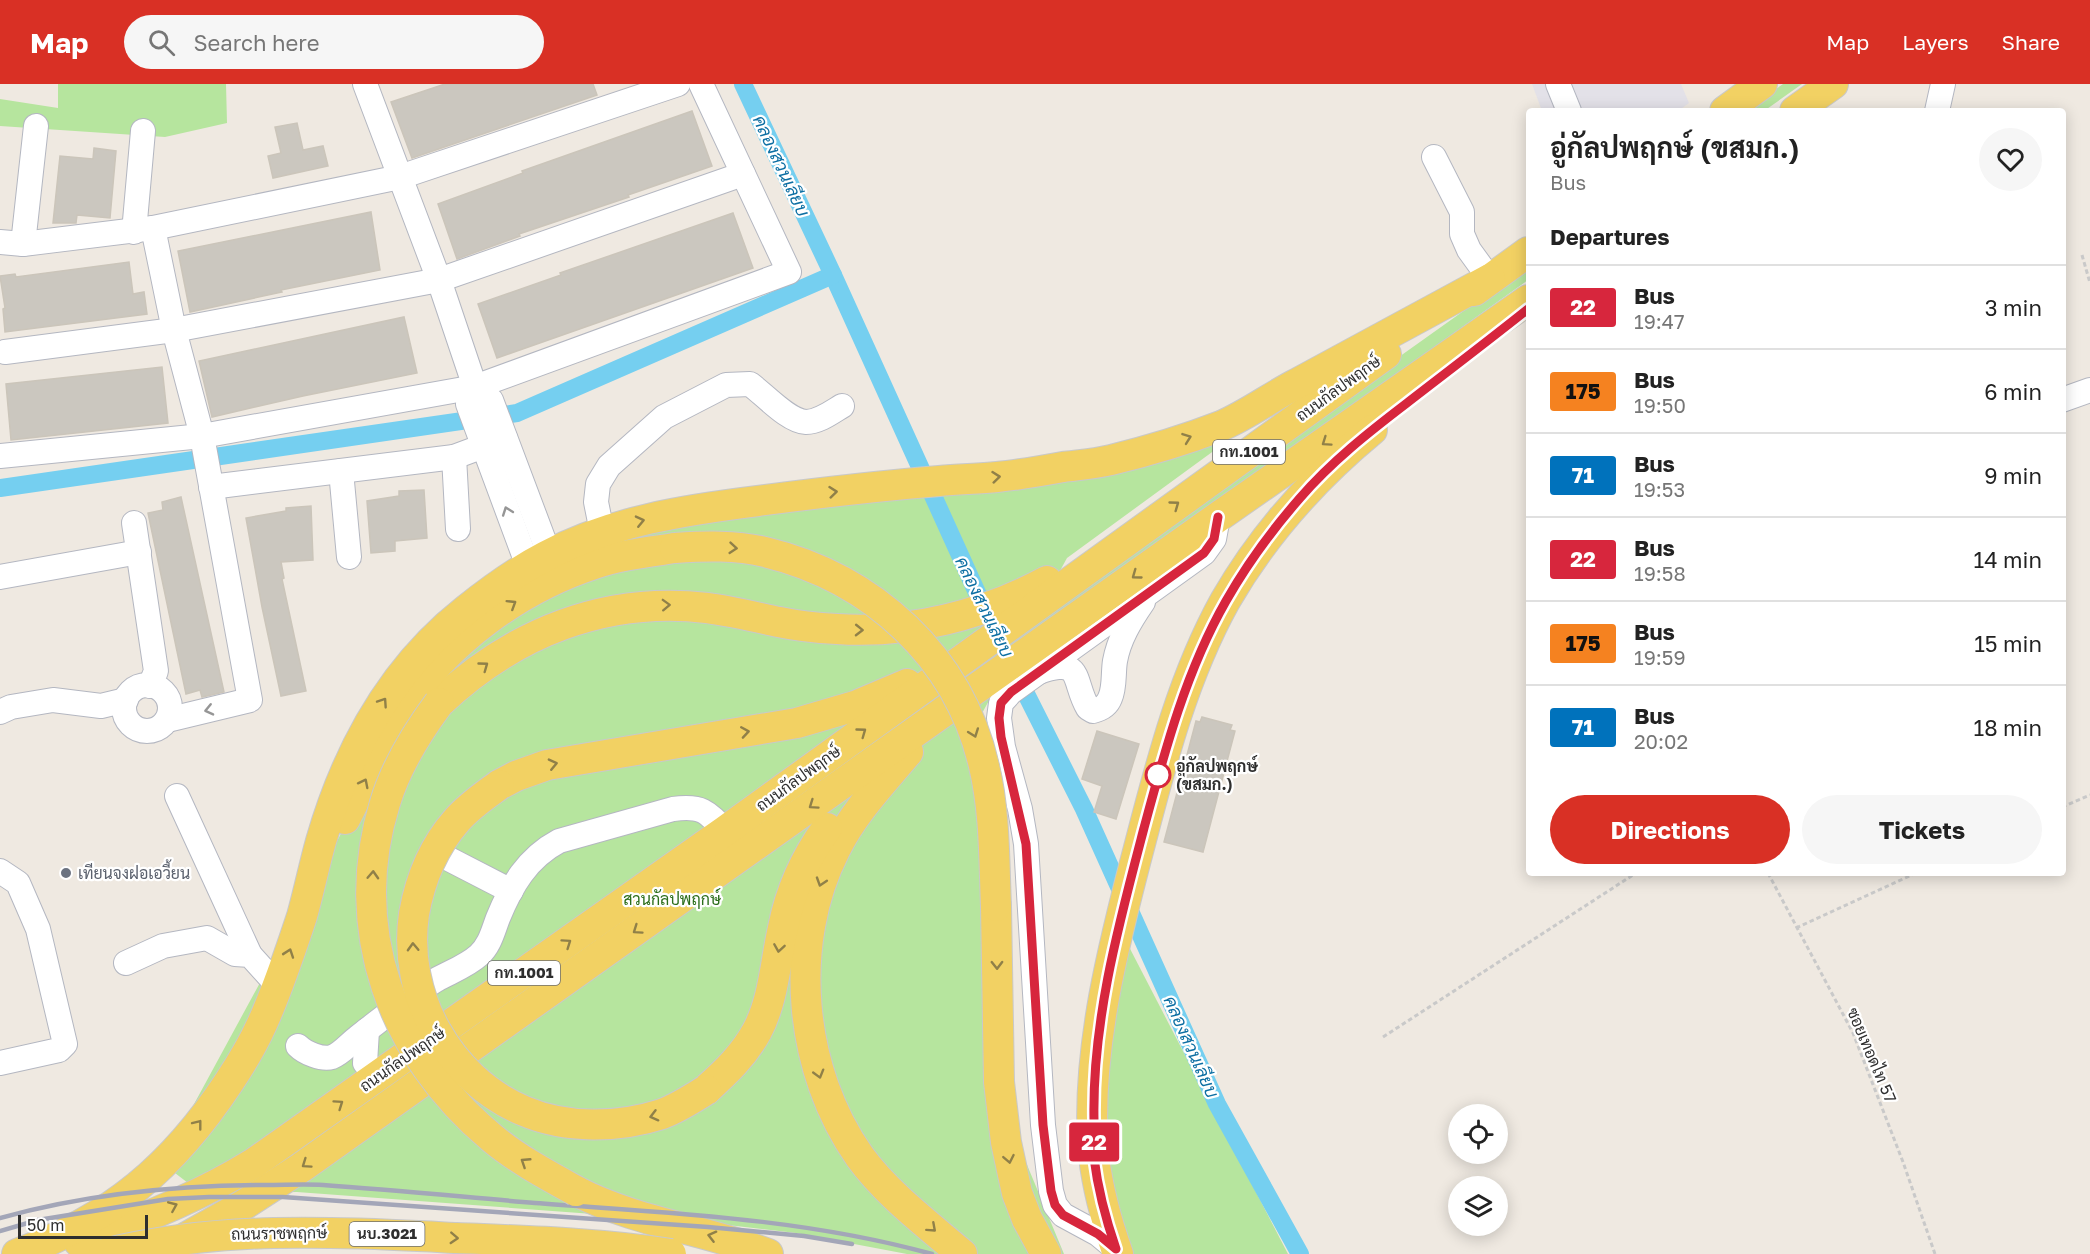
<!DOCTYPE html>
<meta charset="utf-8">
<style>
body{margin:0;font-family:"Golos Text",Sarabun,sans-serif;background:#f6f6f6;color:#222;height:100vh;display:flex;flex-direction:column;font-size:22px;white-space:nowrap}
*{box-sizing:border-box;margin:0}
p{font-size:20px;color:#767676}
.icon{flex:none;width:33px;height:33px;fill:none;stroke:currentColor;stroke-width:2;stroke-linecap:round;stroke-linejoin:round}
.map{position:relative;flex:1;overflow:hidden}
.sheet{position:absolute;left:1526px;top:24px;width:540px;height:768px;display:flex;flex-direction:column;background:#fff;border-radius:6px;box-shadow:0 3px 15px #0003}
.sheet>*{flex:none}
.badge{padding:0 12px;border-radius:4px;font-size:21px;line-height:39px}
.fabs{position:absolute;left:1448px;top:1020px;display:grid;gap:12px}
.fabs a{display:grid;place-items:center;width:60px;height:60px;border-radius:50%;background:#fff;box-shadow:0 3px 15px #0003;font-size:30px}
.scale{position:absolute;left:18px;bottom:15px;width:130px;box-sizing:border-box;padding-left:6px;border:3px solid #2e2e2e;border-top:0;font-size:16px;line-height:21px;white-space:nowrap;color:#2e2e2e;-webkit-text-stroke:4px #fff;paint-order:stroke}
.map>.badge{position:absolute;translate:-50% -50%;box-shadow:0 0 0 3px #fff}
h2{padding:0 24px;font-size:22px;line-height:54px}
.round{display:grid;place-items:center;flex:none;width:63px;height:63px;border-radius:32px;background:#f6f6f6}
.overview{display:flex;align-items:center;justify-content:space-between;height:102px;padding:0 24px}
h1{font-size:28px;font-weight:700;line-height:45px}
.primary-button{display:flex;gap:12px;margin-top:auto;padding:12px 24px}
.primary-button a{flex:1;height:69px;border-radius:36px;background:#d93025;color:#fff;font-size:24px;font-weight:700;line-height:69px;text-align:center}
.primary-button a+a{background:#f6f6f6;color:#222}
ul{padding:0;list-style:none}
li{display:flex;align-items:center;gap:18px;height:84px;padding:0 24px;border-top:2px solid #e0e0e0}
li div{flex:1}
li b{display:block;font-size:22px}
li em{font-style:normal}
li .badge{min-width:66px;font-weight:700;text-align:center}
header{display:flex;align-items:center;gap:36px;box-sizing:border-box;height:84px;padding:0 30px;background:#d93025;color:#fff}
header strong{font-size:28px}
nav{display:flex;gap:33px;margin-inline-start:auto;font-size:21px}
.search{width:420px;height:54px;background:#f6f6f6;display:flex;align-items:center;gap:15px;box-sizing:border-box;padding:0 21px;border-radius:33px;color:#767676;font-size:22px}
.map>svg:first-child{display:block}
.industrial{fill:#e3e1e8}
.green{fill:#b6e59e}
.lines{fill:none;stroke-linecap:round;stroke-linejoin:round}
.canal{stroke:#75cff0;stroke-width:18}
.building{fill:#cbc7bf;stroke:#cbc5ba;stroke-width:1.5}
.minor-casing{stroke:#b4b7c1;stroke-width:26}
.major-casing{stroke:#c9c9c9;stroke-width:32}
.path{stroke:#c9c9c9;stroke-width:3;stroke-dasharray:4.5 3;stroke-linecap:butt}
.minor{stroke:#fff;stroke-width:24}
.major{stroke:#f2d163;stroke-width:30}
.rail{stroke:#a3a6b8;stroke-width:4.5}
.major-bridge-casing{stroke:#c9c9c9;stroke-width:32;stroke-linecap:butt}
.major-bridge{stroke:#f2d163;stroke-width:30}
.oneway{stroke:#908048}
.oneway2{stroke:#969696}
.line-casing{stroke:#fff;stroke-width:14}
.line{stroke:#d7263d;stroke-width:9}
.stop-dot{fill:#fff;stroke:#d7263d;stroke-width:3}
.worship-dot{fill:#6b7280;stroke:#fff;stroke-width:2}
.labels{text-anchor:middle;stroke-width:4.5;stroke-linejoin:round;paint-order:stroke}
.shield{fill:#fff;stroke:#6d6d6d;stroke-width:1.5}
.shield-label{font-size:15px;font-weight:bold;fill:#2e2e2e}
.street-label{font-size:16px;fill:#2e2e2e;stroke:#fff}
.stop-label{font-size:16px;font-weight:bold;fill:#2e2e2e;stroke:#fff;text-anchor:start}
.worship-label{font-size:16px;fill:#5b616d;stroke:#fff;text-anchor:start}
.park-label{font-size:16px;fill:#2c6e1b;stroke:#fff}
.water-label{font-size:18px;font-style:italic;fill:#0d6fa3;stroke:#fff}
</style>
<header>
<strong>Map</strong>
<div class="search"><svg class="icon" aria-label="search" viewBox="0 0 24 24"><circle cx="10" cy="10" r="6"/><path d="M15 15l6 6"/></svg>Search here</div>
<nav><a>Map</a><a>Layers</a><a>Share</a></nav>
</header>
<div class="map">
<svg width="2090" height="1170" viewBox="0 0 2090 1170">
<rect width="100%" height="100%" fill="#efe9e1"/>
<!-- industrial -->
<path class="industrial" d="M1532,0H1681L1689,19L1678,27H1542Z"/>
<!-- green -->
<g class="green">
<path d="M58,0H226L227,39L165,53L0,42V15L58,24Z"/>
<path d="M1783,0H1802L1764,27H1745Z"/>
<path d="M1528,181V196L1020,559L973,646L1006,1030L1064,1170H907L796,1149L702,1138L297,1108L201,1109L162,1079L425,595L573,494L645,468L629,440L997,389L1256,336L1067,474L1035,532Z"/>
<path d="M1126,857L1288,1170H1128L1099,1058L1109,971Z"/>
</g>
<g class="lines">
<!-- canal -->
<g class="canal">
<path d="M743,0L833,191L988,533"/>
<path d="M0,404L517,329L833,191"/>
<path d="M1016,590L1084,725L1217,1020L1300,1170"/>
</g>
</g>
<!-- building -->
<g class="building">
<path d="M445,0H593L597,11L412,74L391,18Z"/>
<path d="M692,27L712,82L628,111L629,113L519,150L520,152L457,175L438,120L523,89L522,87Z"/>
<path d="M297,39L303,66L323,62L328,82L273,94L268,72L281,69L275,43Z"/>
<path d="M94,64L116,67L110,134L77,131L76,139H53L60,72L93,75Z"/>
<path d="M371,128L380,186L281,206L282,208L190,228L178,167Z"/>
<path d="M733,129L753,184L497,274L478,220L561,191L560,189Z"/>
<path d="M129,178L133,210L144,208L147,230L5,248L3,225L5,224L0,192L15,190L16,193Z"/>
<path d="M404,233L417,289L303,312L212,333L199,277Z"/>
<path d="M162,283L168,339L11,356L6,300Z"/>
<path d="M424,406L427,454L395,457V467L371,469L367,417L399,412V407Z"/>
<path d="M181,413L224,608L202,613L200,606L186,610L148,429L163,426L162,418Z"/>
<path d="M311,422L313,476L281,478L284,494L282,495L306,607L281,612L262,523L246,434L286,427V424Z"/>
<path d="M1202,633L1232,641L1230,646L1235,647L1203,768L1164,758L1196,637L1200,638Z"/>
<path d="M1097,647L1139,660L1116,735L1094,728L1102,702L1082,695Z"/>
</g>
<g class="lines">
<defs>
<g id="minor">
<path d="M365,0L439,196L475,303L491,316L549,470"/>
<path d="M1558,0L1569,27"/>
<path d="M1937,27L1943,0"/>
<path d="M1434,73L1462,128V150L1469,166L1490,195"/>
<path d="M153,144L174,246L202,352L250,616L167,636"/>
<path d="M134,148L143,47"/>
<path d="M0,158L23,160L153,144L400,93L678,0"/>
<path d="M23,160L36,42"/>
<path d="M5,268L174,246L439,196L743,90"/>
<path d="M475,303L468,320L528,482"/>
<path d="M2062,316L2090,306"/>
<path d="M0,372L202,352L475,303L789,188L701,0"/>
<path d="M454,373L458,445"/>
<path d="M341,387L349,473"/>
<path d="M211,403L454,373L505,354"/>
<path d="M134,439L156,587L150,602"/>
<path d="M602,448L596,418L598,400L609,382L664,333L726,301L750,300C765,311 788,337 806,338C819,338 832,328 842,322"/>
<path d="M0,493L139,468"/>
<path d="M1039,588C1084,572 1072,597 1088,624L1093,627C1101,625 1107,622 1110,614C1115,603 1113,589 1115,577C1119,555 1130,537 1143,518"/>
<circle cx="147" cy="624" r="23"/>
<path d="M0,628L11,623L53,616L101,622L126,616"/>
<path d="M177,712L250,871"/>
<path d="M445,773L511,807"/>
<path d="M0,787L18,799L38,845L65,960L59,966L0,979"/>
<path d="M126,879L163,862L207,854L235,870L250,871L278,902"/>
<path d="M298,962C305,969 322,976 332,973C341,970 350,959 358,953C383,934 408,913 436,896C450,888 467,882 479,871C490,861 493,847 498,834C511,802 527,774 559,757L673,725C701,721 707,727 725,747"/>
<path d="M365,979L367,946"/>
<path d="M1116,1165L1098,1150L1063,1131L1055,1121L1051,1107L1043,1041L1026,760L1020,725L1003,663L999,634L1001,619L1011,608L1204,469L1214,455L1218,433"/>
</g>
<g id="major">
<path d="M1725,27L1762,0"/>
<path d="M1795,27L1833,0"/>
<path d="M1474,207L1528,168"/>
<path d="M439,619C513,549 605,512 707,524C731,527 755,533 779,538C798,542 818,544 837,545C909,550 984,531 1047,497"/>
<path d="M908,668C882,699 853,729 835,766C787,860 799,987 860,1073C887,1110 927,1140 962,1170"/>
<path d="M499,701L516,692L547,681L797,639L855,622L907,600"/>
<path d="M345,735C364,699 380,660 402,626C446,558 518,505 594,480C620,471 648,468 675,464"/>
<path d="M996,822L999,998L1006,1058L1017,1109L1027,1135L1046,1170"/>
<path d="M706,1006C726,988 744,971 757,947C774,915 775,879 783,844C790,808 805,774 827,744"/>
<path d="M576,1107C638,1139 704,1145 768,1170"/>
<path d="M180,1157L245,1120L302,1083L1218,433L1528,216"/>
<path d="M79,1158C140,1137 199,1113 254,1079L725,747L1386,270"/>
<path d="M17,1170C112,1134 173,1083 229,998C241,980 253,960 262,940C278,905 290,868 302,832C309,807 314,782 321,757C347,667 391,585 466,526C491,506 517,487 546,472C612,437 685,426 758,417C818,409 879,402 939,397C959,395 978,395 997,393C1019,391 1041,387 1063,383C1079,381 1095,380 1111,376C1148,367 1185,356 1221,342C1247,331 1271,313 1296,300C1361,265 1426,230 1490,195"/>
<path d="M1118,1170C1107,1139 1098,1107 1094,1073C1084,972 1115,854 1141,756C1162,675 1184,591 1225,517C1263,451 1314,394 1372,346"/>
</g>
</defs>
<!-- minor casing -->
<use href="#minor" class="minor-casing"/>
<!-- major casing -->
<use href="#major" class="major-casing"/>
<!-- path -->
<g class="path">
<path d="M2082,171L2090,199"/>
<path d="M2062,723L2090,711"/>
<path d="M1768,789L1853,949L1903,1078L1935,1170"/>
<path d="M1796,844L1916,789"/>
<path d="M1383,953L1636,789"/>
</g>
<!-- minor -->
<use href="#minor" class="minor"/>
<!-- major -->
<use href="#major" class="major"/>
<!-- rail -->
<g class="rail">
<path d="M0,1134C87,1110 176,1101 266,1101C285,1101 304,1100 323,1101C394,1106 464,1113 535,1119C668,1129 802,1134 932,1170"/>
<path d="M0,1147L38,1136L168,1115L209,1113H283L708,1143L804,1152L852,1160"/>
</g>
<defs>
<g id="major-bridge">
<path d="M675,464C705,462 736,461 765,468C873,494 959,573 984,682C995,728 994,776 996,822"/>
<path d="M439,619C416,650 396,682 385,719C346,844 392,971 492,1054C517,1075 547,1091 576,1107"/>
<path d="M499,701C484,712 469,722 457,736C433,763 420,796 414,830C402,911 448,995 524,1027C566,1045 619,1044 662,1030C678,1024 692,1015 706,1006"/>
<path d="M104,1170C222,1141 337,1148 457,1154C529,1157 600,1159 671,1170"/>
</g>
</defs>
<!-- major-bridge casing -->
<use href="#major-bridge" class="major-bridge-casing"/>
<!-- major-bridge -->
<use href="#major-bridge" class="major-bridge"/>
</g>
<!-- one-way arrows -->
<defs><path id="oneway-chevron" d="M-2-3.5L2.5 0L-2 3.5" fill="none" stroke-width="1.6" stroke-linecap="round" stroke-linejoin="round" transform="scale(1.5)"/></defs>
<g class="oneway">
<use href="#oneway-chevron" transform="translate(1187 354) rotate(-20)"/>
<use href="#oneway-chevron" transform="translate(1326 358) rotate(145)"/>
<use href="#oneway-chevron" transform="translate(996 393) rotate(-6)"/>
<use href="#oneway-chevron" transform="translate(833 408) rotate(-6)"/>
<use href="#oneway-chevron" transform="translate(1175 421) rotate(-36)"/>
<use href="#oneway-chevron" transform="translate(640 437) rotate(-13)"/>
<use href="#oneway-chevron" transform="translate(733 464) rotate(5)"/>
<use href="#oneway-chevron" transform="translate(1136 491) rotate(144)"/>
<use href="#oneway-chevron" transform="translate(512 520) rotate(-32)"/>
<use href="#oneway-chevron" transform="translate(666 521) rotate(-2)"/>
<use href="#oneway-chevron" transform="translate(859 546) rotate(1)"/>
<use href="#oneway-chevron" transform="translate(484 582) rotate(-36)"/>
<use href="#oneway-chevron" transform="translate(383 618) rotate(-56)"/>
<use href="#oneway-chevron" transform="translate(745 648) rotate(-9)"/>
<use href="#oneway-chevron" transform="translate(862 648) rotate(-36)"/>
<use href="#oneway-chevron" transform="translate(974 649) rotate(70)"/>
<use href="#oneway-chevron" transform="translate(553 680) rotate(-13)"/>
<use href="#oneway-chevron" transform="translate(364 699) rotate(-63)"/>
<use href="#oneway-chevron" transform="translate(813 721) rotate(145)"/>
<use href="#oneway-chevron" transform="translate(373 791) rotate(-87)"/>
<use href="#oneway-chevron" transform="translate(821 798) rotate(108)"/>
<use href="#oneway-chevron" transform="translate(637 846) rotate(145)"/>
<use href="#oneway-chevron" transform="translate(567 859) rotate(-35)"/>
<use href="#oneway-chevron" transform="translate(413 863) rotate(-92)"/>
<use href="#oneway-chevron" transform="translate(779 864) rotate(99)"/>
<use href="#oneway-chevron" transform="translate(289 869) rotate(-71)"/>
<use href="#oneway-chevron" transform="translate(997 881) rotate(89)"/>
<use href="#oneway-chevron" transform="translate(819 990) rotate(74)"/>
<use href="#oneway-chevron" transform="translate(339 1020) rotate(-35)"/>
<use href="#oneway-chevron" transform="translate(654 1032) rotate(165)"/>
<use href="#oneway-chevron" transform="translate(198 1040) rotate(-52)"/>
<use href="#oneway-chevron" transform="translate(1009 1075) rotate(79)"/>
<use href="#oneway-chevron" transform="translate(525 1078) rotate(-147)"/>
<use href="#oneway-chevron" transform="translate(306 1080) rotate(145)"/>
<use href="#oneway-chevron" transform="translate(173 1122) rotate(-23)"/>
<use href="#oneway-chevron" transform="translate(932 1144) rotate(42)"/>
<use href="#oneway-chevron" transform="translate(712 1152) rotate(-166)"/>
<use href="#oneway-chevron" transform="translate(454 1154) rotate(3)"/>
</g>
<g class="oneway2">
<use href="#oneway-chevron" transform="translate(507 427) rotate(-110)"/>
<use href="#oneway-chevron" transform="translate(209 626) rotate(167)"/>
</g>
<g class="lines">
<defs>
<path id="line" d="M1218,433L1214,455L1204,469L1011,608L1001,619L999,634L1001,653L1026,760L1043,1041L1051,1107L1055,1121L1063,1131L1098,1150L1116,1165C1106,1136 1098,1106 1094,1074C1093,1062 1094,1049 1094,1036C1092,937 1119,839 1144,744C1165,666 1186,587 1226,517C1247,480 1272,446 1300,414C1331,378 1369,348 1407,319C1447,288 1488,257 1528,225"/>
</defs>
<!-- line casing -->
<use href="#line" class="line-casing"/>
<!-- line -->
<use href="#line" class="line"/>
</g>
<!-- markers -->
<circle class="stop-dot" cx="1158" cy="691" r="12"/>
<circle class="worship-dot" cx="66" cy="789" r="6"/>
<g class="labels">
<!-- shield labels -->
<g class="shield">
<rect x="1213" y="356" width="72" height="24" rx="4.5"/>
<rect x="488" y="877" width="72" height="24" rx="4.5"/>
<rect x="349.5" y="1138" width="75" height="24" rx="4.5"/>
</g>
<g class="shield-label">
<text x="1249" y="373">กท.1001</text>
<text x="524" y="894">กท.1001</text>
<text x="387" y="1155">นบ.3021</text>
</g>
<!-- street labels -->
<g class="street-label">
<text transform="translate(1338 304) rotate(-36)" y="6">ถนนกัลปพฤกษ์</text>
<text transform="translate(798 694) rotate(-36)" y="6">ถนนกัลปพฤกษ์</text>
<text transform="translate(1872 971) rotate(67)" y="6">ซอยเทอดไท 57</text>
<text transform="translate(402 975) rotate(-35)" y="6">ถนนกัลปพฤกษ์</text>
<text transform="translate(279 1149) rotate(-1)" y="6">ถนนราชพฤกษ์</text>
</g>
<!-- stop labels -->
<g class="stop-label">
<text x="1176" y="688">อู่กัลปพฤกษ์<tspan x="1176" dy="18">(ขสมก.)</tspan></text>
</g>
<!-- worship labels -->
<g class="worship-label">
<text x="78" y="795">เทียนจงฝอเอวี้ยน</text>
</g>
<!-- park labels -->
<g class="park-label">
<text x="672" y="821">สวนกัลปพฤกษ์</text>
</g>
<!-- water labels -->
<g class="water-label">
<text transform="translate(781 82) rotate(65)" y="6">คลองสวนเลียบ</text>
<text transform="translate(984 523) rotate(64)" y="6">คลองสวนเลียบ</text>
<text transform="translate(1191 963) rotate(66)" y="6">คลองสวนเลียบ</text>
</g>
</g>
</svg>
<div class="fabs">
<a><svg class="icon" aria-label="locate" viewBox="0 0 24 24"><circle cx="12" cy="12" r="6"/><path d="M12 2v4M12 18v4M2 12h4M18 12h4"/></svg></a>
<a><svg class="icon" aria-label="layers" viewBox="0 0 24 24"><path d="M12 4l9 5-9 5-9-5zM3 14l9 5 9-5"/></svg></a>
</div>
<div class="scale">50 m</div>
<b class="badge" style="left:1094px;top:1058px;background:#d7263d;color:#fff">22</b>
<section class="sheet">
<div class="overview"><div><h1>อู่กัลปพฤกษ์ (ขสมก.)</h1><p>Bus</p></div><a class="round"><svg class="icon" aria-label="heart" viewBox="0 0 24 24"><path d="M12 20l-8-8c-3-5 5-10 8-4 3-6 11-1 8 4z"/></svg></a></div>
<h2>Departures</h2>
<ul>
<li><span class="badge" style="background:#d7263d;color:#fff">22</span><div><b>Bus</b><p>19:47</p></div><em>3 min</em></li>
<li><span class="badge" style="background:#f58220;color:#111">175</span><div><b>Bus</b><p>19:50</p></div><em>6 min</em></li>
<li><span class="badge" style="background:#0072bc;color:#fff">71</span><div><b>Bus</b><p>19:53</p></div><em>9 min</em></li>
<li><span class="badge" style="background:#d7263d;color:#fff">22</span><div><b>Bus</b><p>19:58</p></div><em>14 min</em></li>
<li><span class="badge" style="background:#f58220;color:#111">175</span><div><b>Bus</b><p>19:59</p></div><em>15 min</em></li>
<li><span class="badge" style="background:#0072bc;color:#fff">71</span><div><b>Bus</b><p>20:02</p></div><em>18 min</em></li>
</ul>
<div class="primary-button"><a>Directions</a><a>Tickets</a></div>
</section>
</div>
